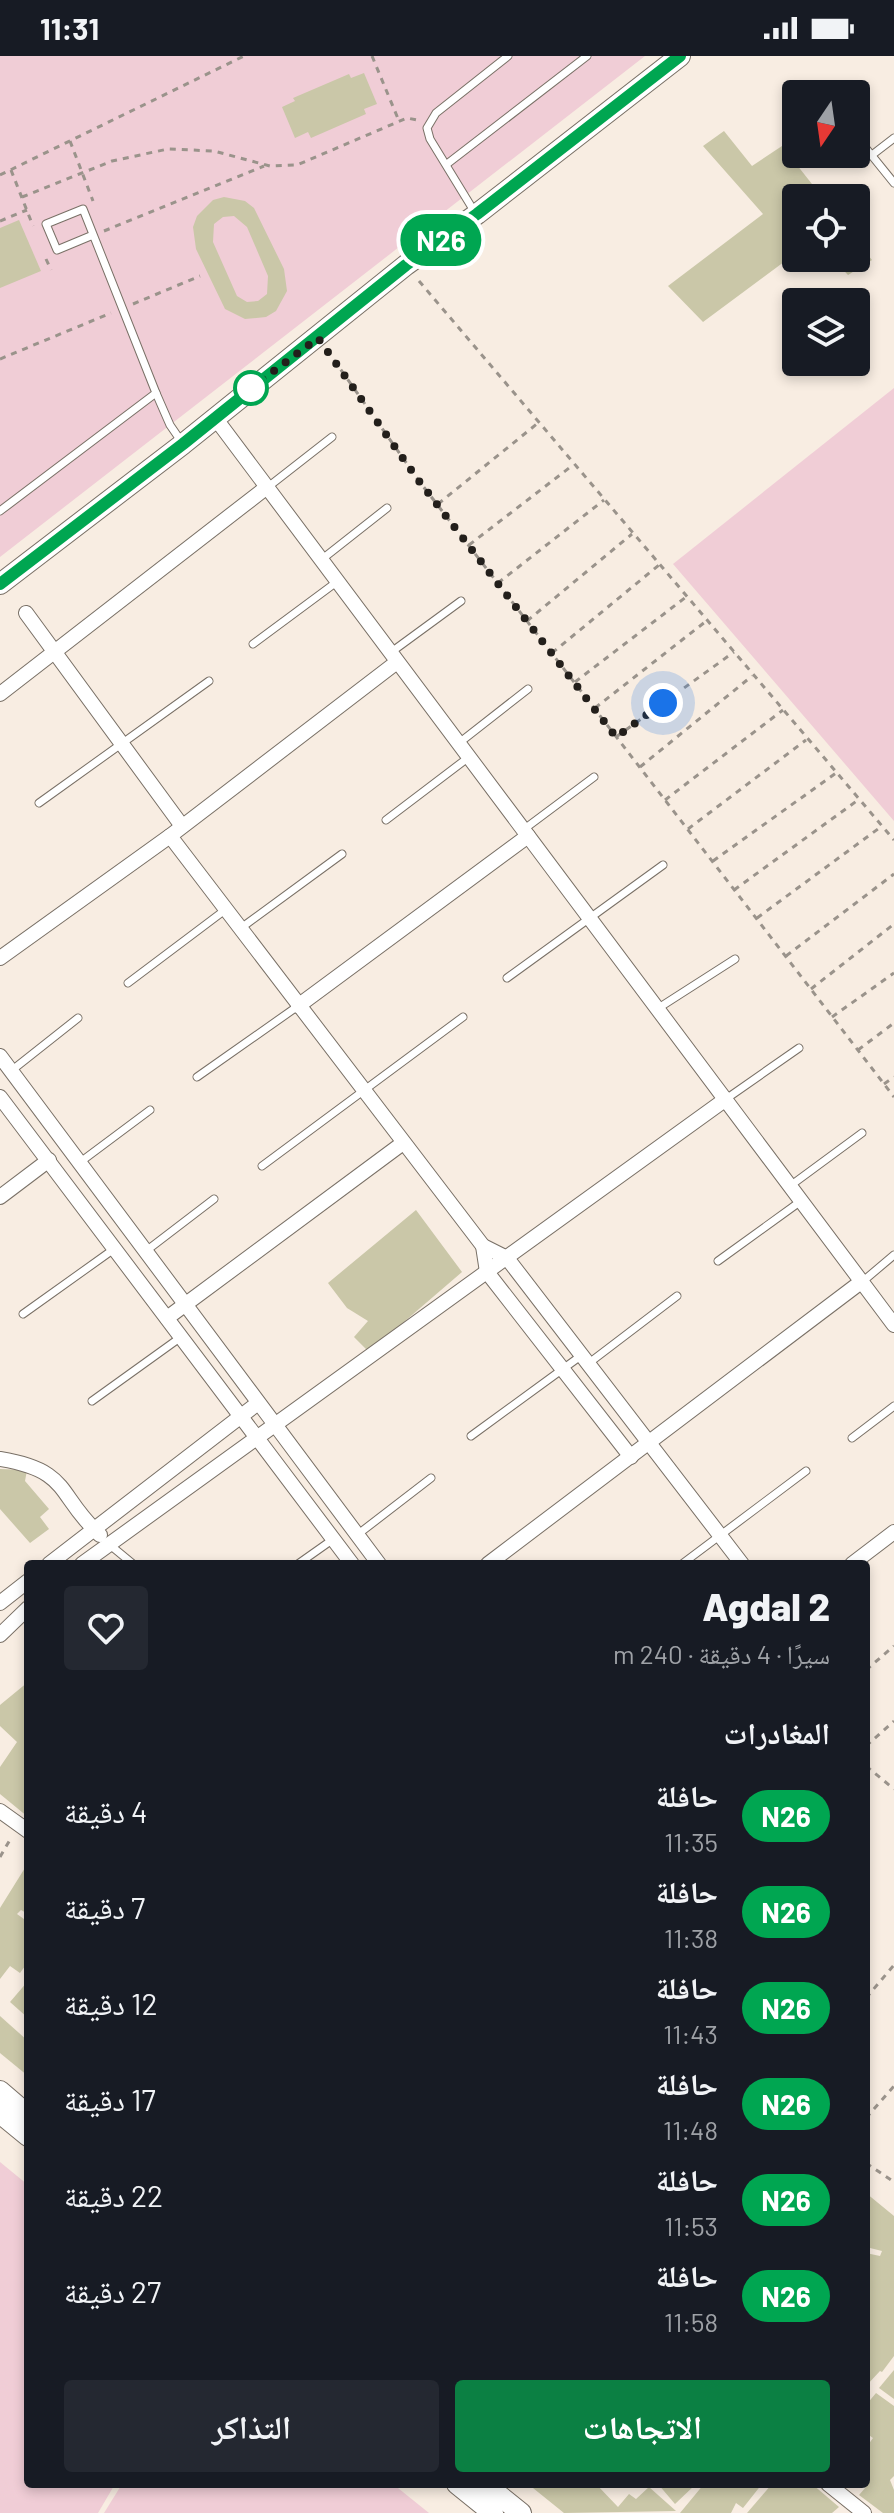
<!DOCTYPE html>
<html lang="ar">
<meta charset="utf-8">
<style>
body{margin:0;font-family:Barlow,"Noto Naskh Arabic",sans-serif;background:#242831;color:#f1f3f6;direction:rtl;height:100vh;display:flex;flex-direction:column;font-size:30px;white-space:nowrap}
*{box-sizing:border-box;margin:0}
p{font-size:26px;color:#9ea1a6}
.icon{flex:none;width:44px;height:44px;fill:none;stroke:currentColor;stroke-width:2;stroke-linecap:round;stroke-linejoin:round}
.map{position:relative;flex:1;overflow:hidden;direction:ltr}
.sheet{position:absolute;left:24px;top:1504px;width:846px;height:928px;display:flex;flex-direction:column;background:#171b24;border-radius:8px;box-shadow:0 4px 12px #0003;direction:rtl}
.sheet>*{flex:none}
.badge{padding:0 16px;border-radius:26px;font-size:28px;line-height:52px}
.needle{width:52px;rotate:193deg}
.fabs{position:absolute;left:782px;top:24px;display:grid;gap:16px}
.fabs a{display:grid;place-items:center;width:88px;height:88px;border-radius:8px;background:#171b24;box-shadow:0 4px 12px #0003;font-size:40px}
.you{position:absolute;width:40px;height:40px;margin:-20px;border:6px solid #fff;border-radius:50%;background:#1a73e8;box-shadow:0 0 0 12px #1a73e833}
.map>.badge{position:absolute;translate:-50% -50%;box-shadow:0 0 0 4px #fff}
h2{padding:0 40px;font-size:30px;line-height:72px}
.round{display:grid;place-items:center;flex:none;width:84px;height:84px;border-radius:8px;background:#242831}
.head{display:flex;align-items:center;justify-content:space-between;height:136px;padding:0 40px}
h1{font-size:38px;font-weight:800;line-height:60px}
.cta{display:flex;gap:16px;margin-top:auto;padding:16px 40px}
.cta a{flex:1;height:92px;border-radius:8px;background:#0b8043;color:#fff;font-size:32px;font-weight:800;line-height:92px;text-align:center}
.cta a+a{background:#242831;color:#f1f3f6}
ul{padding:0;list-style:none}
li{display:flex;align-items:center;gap:24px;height:96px;padding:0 40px}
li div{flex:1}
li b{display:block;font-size:30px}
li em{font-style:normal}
li .badge{min-width:88px;font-weight:700;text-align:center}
.status{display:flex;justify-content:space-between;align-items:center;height:56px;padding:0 40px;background:#171b24;direction:ltr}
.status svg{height:22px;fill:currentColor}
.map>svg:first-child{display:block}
.green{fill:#f0cdd6}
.building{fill:#cac7a8;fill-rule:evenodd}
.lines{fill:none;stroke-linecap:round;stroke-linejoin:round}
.lane-casing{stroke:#797066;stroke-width:9}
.street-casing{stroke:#797066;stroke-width:16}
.secondary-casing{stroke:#797066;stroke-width:22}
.path{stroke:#9a938b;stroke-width:3;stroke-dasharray:6 6;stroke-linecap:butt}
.lane{stroke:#fff;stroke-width:7}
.street{stroke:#fff;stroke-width:14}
.secondary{stroke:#fff;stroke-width:20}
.line-casing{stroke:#fff;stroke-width:18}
.line{stroke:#00a651;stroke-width:12}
.walk{stroke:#231f1b;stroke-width:8;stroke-dasharray:0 14.4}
.stop-dot{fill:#fff;stroke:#00a651;stroke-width:4}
</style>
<div class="status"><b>11:31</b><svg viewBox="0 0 49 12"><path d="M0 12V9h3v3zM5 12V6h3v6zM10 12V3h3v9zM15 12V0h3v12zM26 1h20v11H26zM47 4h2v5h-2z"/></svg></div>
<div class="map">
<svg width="894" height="2457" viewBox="0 0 894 2457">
<rect width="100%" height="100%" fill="#f8ede2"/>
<!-- green -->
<g class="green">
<path d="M0,0H645L0,501Z"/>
<path d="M894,332V765L673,508Z"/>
<path d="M0,2106L28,2129V2428H115L98,2457H0Z"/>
<path d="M122,2428H393L429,2457H104Z"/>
</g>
<!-- building -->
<g class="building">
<path d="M364,17L377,48L364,53L366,58L311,82L308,76L295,82L282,51L295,45L293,42L349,18L351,22Z"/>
<path d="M724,75L752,110L782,90L823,142H796V197L703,266L668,230L763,158L703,90Z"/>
<path d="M224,141L245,145L254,152L284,213L287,235L276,255L266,261L245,263L225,253L196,193L193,171L197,160L213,144ZM234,160L247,171L268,220L267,238L258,245L247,246L237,240L213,186L214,168L223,161Z"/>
<path d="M19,164L41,215L0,232V172Z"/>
<path d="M856,184L872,204L848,219L832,202H856Z"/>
<path d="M416,1154L462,1216L369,1296L354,1281L368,1265L347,1252L328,1227Z"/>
<path d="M0,1413L27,1414L25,1425L49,1453L40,1461L49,1473L30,1487L0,1453Z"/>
<path d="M28,1626V1761L0,1738V1711L17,1686L0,1670V1649Z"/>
<path d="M28,1807V1858L21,1854L17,1858L28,1866V1906L20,1917L10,1910L0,1923V1852Z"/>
<path d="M28,1925V1962L10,1946Z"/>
<path d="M0,1960L28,1985V2020L0,1997Z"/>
<path d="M866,2137L894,2160V2300L882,2316L880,2315L866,2330V2197L880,2200L882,2195L866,2191Z"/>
<path d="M894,2314V2343L879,2332Z"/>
<path d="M876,2337L894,2350V2420L890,2424L894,2434V2457H883L859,2439L866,2431L863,2428H866V2388L868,2389L873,2382L866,2377V2349Z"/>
<path d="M528,2428H596L618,2451L629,2438L636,2443L649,2431L676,2455L564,2457Z"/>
<path d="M658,2428H696L675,2448Z"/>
<path d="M704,2428H762L743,2452L736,2447L731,2457H680Z"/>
<path d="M772,2428H812L839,2451L832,2457H747Z"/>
</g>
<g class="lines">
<defs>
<g id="lane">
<path d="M816,30L822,38"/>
<path d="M856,80L894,127"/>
<path d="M872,99L894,82"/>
<path d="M447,108L587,0"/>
<path d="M474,155L430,83L427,72L436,57L508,0"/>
<path d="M156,337L170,369L181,385"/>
<path d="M268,431L332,381"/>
<path d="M0,455L156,337C132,276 108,215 83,153L46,168L57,194L93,179"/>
<path d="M321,504L387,452"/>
<path d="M253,588L338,525"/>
<path d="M390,597L461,545"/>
<path d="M459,687L528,633"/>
<path d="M39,747L209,625"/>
<path d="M386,764L469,701"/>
<path d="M523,774L594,721"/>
<path d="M241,872L342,798"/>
<path d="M507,922L663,809"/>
<path d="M128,927L225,854"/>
<path d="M657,953L735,903"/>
<path d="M11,1015L78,962"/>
<path d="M197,1021L298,950"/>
<path d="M726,1043L799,992"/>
<path d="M79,1107L150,1054"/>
<path d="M262,1110L463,961"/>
<path d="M790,1130L862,1077"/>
<path d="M146,1195L214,1143"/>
<path d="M718,1205L801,1145"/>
<path d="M862,1226L894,1199"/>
<path d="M23,1258L114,1193"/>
<path d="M589,1307L677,1240"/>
<path d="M92,1345L181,1281"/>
<path d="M471,1380L582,1299"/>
<path d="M852,1382L894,1350"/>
<path d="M357,1479L431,1422"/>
<path d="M110,1489L133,1508"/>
<path d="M298,1508L332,1484"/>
<path d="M682,1508L806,1415"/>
</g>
<g id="street">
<path d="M216,363L894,1269"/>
<path d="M26,557L182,770"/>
<path d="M0,638L267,431"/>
<path d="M170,780L483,1190L507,1202L742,1508"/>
<path d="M0,902L170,780L397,606"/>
<path d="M298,950L528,780"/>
<path d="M0,1000L379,1508"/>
<path d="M0,1041L352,1508"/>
<path d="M0,1141L49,1104"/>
<path d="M483,1190L487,1216L631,1401"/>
<path d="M167,1262L403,1087"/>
<path d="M0,1403C72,1415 56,1439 100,1479"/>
<path d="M49,1508L258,1347"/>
<path d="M82,1508L726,1043"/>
<path d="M488,1508L861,1226"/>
<path d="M852,1508L894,1476"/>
<path d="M0,1547L28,1525"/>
<path d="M0,1579L28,1552"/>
<path d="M0,1755L28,1775"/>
<path d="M828,2428L864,2457"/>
</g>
<g id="secondary">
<path d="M0,528L183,388L406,209L477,158L680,0"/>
<path d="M0,2035L28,2059"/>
<path d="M0,2057L28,2080"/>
<path d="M457,2428L493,2457"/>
<path d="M485,2428L521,2457"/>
</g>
</defs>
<!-- lane casing -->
<use href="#lane" class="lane-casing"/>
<!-- street casing -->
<use href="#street" class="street-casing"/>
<!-- secondary casing -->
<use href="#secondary" class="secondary-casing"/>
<!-- path -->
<g class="path">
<path d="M372,0L399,65"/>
<path d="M70,85L93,145"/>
<path d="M11,114L33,170"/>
<path d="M0,119L244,0"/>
<path d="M22,141L112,105L168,93L214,95L270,110L297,109L407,62L417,64"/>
<path d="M0,165L27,154"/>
<path d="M104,175L264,110"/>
<path d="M46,203L51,214"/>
<path d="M419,225L894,784"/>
<path d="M133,248L200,220"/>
<path d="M327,294L419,425L894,1041"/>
<path d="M0,303L111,257"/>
<path d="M438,448L538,367"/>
<path d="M469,489L573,409"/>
<path d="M498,527L604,444"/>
<path d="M527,565L632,478"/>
<path d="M552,597L659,509"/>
<path d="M575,626L686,541"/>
<path d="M595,652L705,566"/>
<path d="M616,681L734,596"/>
<path d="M640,711L752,620"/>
<path d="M665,744L783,654"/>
<path d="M688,773L806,684"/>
<path d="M713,805L836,717"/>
<path d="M734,834L858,744"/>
<path d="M757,862L882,770"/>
<path d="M786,900L894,818"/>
<path d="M811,933L894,868"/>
<path d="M832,961L894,917"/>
<path d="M858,994L894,967"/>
<path d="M884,1028L894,1021"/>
<path d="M866,1614L894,1590"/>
<path d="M866,1690L894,1665"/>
<path d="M866,1710L894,1733"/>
<path d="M0,1801L11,1782"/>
<path d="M866,1942L894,1909"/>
<path d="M866,2062L894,2030"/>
<path d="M866,2107L894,2126"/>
</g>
<!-- lane -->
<use href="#lane" class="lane"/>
<!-- street -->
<use href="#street" class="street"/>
<!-- secondary -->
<use href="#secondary" class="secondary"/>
</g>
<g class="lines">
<defs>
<path id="line" d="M0,528L183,388L406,209L477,158L680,0"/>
</defs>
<!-- line casing -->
<use href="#line" class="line-casing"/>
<!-- line -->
<use href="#line" class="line"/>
<!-- walk -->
<path class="walk" d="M251,332L318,282L419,425L616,681L663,647"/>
</g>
<!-- markers -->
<circle class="stop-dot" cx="251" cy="332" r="16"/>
</svg>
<div class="fabs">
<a><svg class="needle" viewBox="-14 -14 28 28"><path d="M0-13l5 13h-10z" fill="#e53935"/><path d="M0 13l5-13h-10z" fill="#9ea1a6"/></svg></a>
<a><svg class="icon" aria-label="locate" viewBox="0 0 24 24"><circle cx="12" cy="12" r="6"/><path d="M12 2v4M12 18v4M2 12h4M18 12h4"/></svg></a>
<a><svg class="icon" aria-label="layers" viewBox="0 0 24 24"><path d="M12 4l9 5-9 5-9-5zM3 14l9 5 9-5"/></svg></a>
</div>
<div class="you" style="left:663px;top:647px"></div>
<b class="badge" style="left:441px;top:184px;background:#00a651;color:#fff">N26</b>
<section class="sheet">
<div class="head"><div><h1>Agdal 2</h1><p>سيرًا · 4 دقيقة · 240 m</p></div><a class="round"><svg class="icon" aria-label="heart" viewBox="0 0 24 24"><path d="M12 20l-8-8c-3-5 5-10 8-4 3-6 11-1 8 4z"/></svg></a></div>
<h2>المغادرات</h2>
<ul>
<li><span class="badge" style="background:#00a651;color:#fff">N26</span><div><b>حافلة</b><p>11:35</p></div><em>4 دقيقة</em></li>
<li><span class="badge" style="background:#00a651;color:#fff">N26</span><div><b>حافلة</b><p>11:38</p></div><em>7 دقيقة</em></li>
<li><span class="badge" style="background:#00a651;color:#fff">N26</span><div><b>حافلة</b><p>11:43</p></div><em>12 دقيقة</em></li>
<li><span class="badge" style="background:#00a651;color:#fff">N26</span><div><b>حافلة</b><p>11:48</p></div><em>17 دقيقة</em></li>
<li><span class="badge" style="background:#00a651;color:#fff">N26</span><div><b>حافلة</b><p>11:53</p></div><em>22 دقيقة</em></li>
<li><span class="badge" style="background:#00a651;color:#fff">N26</span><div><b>حافلة</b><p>11:58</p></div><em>27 دقيقة</em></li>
</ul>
<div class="cta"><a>الاتجاهات</a><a>التذاكر</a></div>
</section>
</div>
